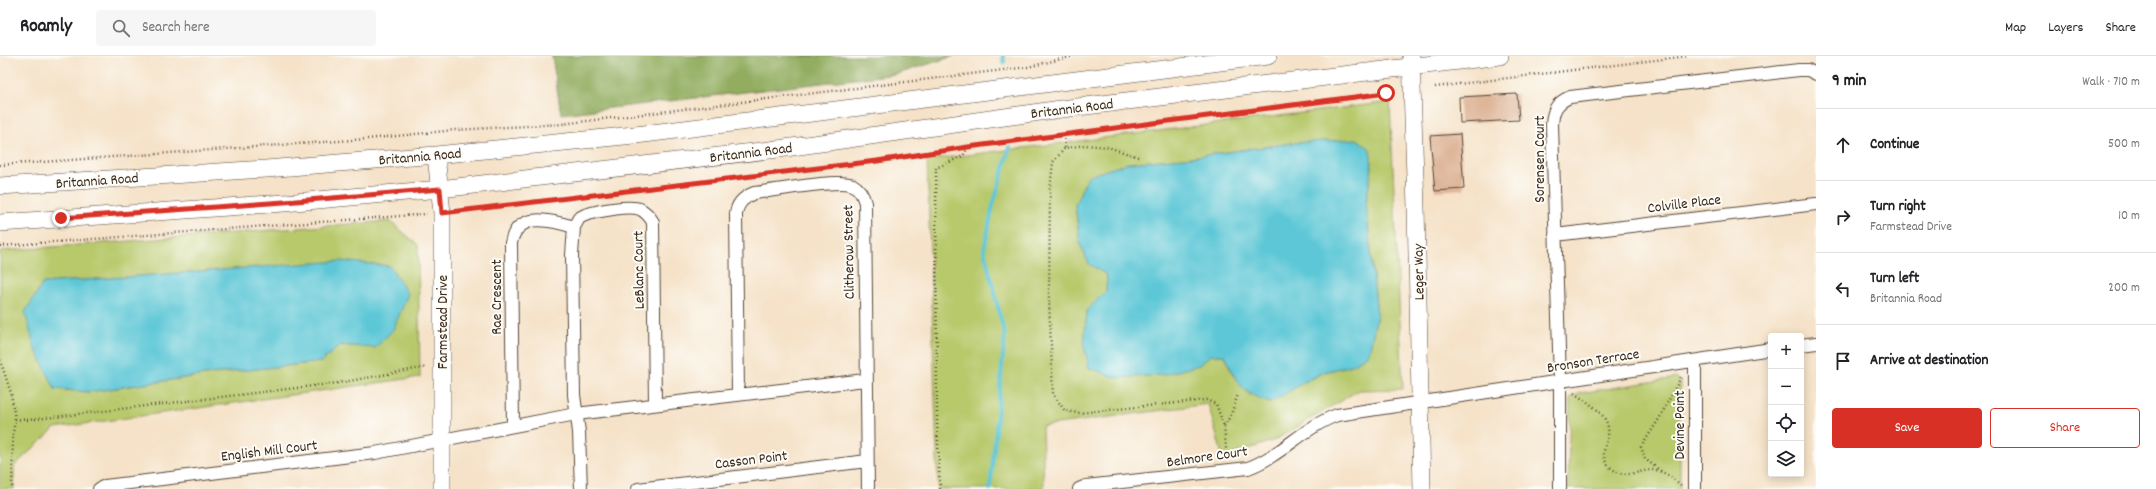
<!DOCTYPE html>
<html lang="en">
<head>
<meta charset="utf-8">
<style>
  body { margin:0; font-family:Dekko,sans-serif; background:#f6f6f6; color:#202124 }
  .controls { position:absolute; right:12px; bottom:12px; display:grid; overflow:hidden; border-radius:4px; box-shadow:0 2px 10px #0003 }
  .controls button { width:36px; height:36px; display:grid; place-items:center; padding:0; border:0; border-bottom:1px solid #e0e0e0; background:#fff; color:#202124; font:20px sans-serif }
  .stop { position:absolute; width:12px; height:12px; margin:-9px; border:3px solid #d93025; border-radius:50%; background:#fff }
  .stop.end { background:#d93025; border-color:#fff; box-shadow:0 1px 4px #0008 }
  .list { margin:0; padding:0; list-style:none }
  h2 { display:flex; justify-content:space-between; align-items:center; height:52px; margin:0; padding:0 16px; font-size:17px }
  h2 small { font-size:13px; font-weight:400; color:#757577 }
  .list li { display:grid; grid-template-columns:26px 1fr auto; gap:12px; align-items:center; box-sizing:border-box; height:72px; padding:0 16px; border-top:1px solid #e0e0e0 }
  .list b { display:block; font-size:15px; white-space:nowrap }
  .list p { margin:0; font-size:13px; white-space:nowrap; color:#757577 }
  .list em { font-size:13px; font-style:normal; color:#757577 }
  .actions { display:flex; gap:8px; padding:12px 16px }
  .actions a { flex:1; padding:9px 0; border:1px solid #d93025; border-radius:4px; text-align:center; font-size:14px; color:#d93025 }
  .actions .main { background:#d93025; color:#fff }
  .icon { flex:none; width:22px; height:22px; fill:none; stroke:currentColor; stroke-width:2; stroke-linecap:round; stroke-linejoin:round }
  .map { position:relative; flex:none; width:1816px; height:433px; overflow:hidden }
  header { display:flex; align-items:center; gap:24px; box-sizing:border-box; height:56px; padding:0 20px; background:#fff; border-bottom:1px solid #e0e0e0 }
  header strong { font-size:19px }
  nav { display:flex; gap:22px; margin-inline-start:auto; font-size:14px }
  .search { width:280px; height:36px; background:#f6f6f6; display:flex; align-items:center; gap:10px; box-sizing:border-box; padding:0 14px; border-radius:4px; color:#757577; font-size:15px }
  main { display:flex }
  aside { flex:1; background:#fff }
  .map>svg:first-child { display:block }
</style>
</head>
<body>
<header>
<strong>Roamly</strong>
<div class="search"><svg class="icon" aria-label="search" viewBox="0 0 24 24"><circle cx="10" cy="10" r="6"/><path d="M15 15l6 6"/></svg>Search here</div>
<nav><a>Map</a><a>Layers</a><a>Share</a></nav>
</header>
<main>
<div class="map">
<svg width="1816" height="433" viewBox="0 0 1816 433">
  <rect width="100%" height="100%" fill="#fdfcf7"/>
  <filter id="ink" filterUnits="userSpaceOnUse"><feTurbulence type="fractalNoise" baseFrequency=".025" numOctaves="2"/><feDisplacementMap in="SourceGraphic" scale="8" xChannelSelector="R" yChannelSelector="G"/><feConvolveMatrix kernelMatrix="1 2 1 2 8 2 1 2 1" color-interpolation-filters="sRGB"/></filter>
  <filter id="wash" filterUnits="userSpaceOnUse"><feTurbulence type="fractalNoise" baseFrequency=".012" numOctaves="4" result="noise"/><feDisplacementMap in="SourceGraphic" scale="16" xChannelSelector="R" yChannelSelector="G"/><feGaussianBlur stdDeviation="0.9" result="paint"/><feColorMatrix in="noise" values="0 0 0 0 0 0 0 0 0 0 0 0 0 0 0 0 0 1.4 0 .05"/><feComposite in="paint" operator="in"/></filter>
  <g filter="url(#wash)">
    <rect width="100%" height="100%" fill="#f5e2c8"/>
    <!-- green -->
    <path fill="#b8c96c" stroke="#7a7a45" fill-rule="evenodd" d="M1390 46 1403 333 1359 334 1275 384 1223 402 1208 348 1042 370 1044 433H938L927 104ZM1292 87 1372 111 1366 147 1377 259 1369 297 1352 309 1324 316 1306 325 1250 339 1232 318 1225 299H1210L1199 309 1087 254 1106 235 1107 218 1089 208 1080 188 1075 148 1128 107 1184 102Z
      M390 165 418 189 420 321 55 372 14 410V433H0V195ZM341 206 390 210 375 292 340 289 321 306 211 318 89 336 55 333 43 227Z
      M1676 322 1680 326V433H1568L1570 342 1580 337Z"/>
    <!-- forest -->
    <path fill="#92ad60" stroke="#666c3f" d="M552 0H954L897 18 561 58Z"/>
    <!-- water -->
    <path fill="#5dc7d7" stroke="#4c787a" d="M1357 83 1370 93 1372 111 1366 147 1377 259 1369 297 1352 309 1324 316 1306 325 1270 347C1239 335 1237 328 1225 299H1210L1199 309 1163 319 1117 322 1089 312 1084 290 1087 254 1106 235 1107 219 1089 208 1080 188 1075 148 1088 120 1128 107 1184 102 1292 87Z
      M341 205 390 210 408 238 393 274 375 292 340 289 321 306 211 318 89 336 55 333 34 290 25 256 43 227Z"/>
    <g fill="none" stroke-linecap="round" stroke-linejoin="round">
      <!-- stream -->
      <path stroke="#5dc7d7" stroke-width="4" d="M1003 0 1004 6
        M990 433 1005 280 984 194 993 149 1010 91"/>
    </g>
    <g id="blocks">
      <!-- building -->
      <path fill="#deb599" d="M1517 38 1519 64 1460 67 1459 41Z
        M1460 78 1464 133 1435 135 1430 80Z"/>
    </g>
  </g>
  <g filter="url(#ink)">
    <use href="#blocks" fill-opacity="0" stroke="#574638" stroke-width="1"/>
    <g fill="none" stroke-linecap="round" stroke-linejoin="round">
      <defs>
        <path id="street" d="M1555 179 1816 148
          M1801 289 1816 287
          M1695 305V433
          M738 338 736 158C737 147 744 141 754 137 774 135 838 122 853 129 860 133 863 139 865 147L868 433
          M513 370 511 187C517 155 551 164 574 171
          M99 433 105 430 375 397 576 358 865 324
          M581 433 579 376 574 339 572 199 574 171 579 162 585 159C597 155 629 149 640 153 646 156 650 161 653 166L655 348
          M638 433 867 405
          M1079 433 1086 430 1248 412C1281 400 1304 371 1337 359L1771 293
          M1560 433V325L1552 69C1553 54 1556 47 1570 41L1799 14H1808L1816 18"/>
        <path id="secondary" d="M1411 0 1416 151 1422 433
          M436 99 442 157V433
          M0 130 266 113 436 99 644 78 1268 0
          M0 167 284 147 440 133 778 93 1061 53 1500 0"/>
      </defs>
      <!-- street casing -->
      <use href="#street" stroke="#574638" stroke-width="14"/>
      <!-- secondary casing -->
      <use href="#secondary" stroke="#574638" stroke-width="18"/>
      <!-- path -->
      <path stroke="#574638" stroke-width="2.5" stroke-dasharray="1 3" stroke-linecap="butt" d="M1435 31 1688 0
        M1064 79 1065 92
        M1138 101 1108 91 1085 89 1065 92 1053 106 1050 133 1049 244 1053 338 1065 355 1078 357 1206 344 1216 348 1224 370 1227 403
        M0 109 367 83 455 74 562 68 1028 11 1074 0
        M456 155 877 105 968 91 1386 37
        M0 190 427 158
        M0 304 11 337 15 363 13 378 12 433
        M1574 337C1587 347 1604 354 1608 371 1611 385 1595 398 1611 412 1629 427 1645 408 1662 416 1669 419 1676 425 1682 430
        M15 363 28 364 338 327 427 311
        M1224 370 1231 359 1238 338
        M1661 415 1645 403 1641 391 1659 363 1681 321
        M940 433 937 364 936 112 963 100 968 91"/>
      <!-- street -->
      <use href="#street" stroke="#fff" stroke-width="12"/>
      <!-- secondary -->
      <use href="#secondary" stroke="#fff" stroke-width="17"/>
    </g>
  </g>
  <g fill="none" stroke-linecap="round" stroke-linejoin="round" filter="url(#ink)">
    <!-- route -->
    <path stroke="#d93025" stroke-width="5" d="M61 162 284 146 440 133 442 157 877 105 968 91 1386 37"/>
  </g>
  <g text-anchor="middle" stroke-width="4" stroke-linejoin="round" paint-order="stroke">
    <!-- street labels -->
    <g font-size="15" fill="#3b2a1e" stroke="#fdfcf7">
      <text transform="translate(1072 52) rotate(-7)" y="5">Britannia Road</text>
      <text transform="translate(751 96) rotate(-7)" y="5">Britannia Road</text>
      <text transform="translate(420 100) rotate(-5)" y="5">Britannia Road</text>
      <text transform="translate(1539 103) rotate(-90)" y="5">Sorensen Court</text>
      <text transform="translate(97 124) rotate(-4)" y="5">Britannia Road</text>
      <text transform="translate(1684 147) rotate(-7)" y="5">Colville Place</text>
      <text transform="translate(848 196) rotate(-91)" y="5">Clitherow Street</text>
      <text transform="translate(638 214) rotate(-91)" y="5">LeBlanc Court</text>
      <text transform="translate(1418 216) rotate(-91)" y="5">Leger Way</text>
      <text transform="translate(496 241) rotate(-90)" y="5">Rae Crescent</text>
      <text transform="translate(442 266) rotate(-90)" y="5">Farmstead Drive</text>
      <text transform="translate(1593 304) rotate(-9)" y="5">Bronson Terrace</text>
      <text transform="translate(1679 369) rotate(-90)" y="5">Devine Point</text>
      <text transform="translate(269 394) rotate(-7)" y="5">English Mill Court</text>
      <text transform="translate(1207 400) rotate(-8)" y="5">Belmore Court</text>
      <text transform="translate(751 403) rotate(-7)" y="5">Casson Point</text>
    </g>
  </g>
</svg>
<div class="controls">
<button>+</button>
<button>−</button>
<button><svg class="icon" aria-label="locate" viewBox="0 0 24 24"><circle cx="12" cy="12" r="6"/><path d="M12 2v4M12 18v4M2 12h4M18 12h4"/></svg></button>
<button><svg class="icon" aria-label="layers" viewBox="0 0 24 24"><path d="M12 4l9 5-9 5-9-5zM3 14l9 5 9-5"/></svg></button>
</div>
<div class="stop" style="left:1386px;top:37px"></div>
<div class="stop end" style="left:61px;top:162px"></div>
</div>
<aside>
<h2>9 min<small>Walk · 710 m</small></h2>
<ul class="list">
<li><svg class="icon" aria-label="ahead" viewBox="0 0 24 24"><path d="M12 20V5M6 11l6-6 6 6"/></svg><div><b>Continue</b></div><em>500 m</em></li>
<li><svg class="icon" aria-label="right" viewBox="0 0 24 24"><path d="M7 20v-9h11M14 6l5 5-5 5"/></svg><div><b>Turn right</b><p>Farmstead Drive</p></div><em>10 m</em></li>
<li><svg class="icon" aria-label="left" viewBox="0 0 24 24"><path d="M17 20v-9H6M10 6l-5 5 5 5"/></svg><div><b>Turn left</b><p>Britannia Road</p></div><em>200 m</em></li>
<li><svg class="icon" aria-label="arrive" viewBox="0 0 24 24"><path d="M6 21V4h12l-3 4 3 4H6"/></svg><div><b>Arrive at destination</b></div></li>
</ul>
<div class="actions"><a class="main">Save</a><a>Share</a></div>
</aside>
</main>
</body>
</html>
